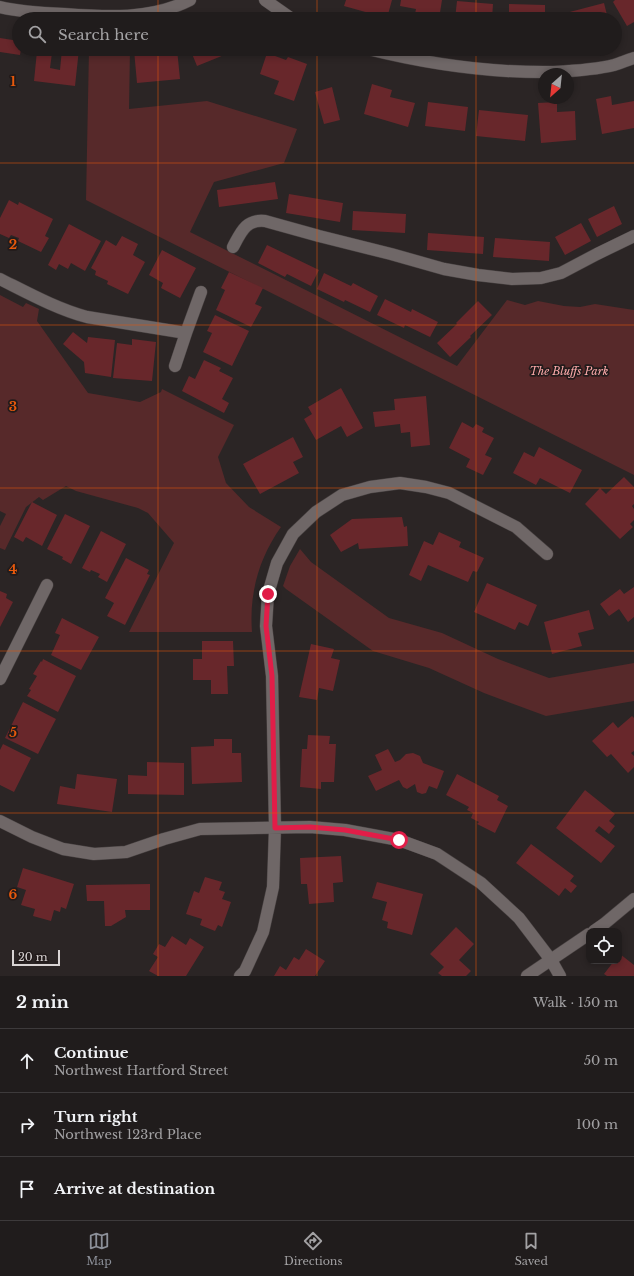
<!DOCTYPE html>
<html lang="en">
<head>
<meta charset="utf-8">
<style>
  body { margin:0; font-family:"Libre Baskerville",serif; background:#2d2929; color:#f1f3f6 }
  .controls { position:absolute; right:12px; bottom:12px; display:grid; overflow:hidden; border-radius:8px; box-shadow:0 2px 6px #0003 }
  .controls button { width:36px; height:36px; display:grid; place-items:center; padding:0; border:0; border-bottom:1px solid #3d3a3b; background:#201c1c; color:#f1f3f6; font:20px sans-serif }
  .compass { position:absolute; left:538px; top:68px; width:36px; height:36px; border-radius:50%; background:#201c1c; box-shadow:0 2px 6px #0003; rotate:207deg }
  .scale { position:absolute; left:12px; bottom:10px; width:48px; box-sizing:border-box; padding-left:4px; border:2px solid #d9d4d4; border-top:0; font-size:11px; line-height:14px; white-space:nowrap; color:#d9d4d4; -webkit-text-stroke:3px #221b1b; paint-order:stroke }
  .stop { position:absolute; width:12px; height:12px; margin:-9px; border:3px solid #e11d48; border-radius:50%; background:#fff }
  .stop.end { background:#e11d48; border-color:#fff; box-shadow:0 1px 4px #0008 }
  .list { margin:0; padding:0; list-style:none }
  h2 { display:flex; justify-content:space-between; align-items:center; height:52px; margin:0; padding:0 16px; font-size:17px }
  h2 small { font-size:13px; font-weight:400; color:#a2a1a3 }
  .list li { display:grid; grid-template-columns:26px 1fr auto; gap:12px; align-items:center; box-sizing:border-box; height:64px; padding:0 16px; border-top:1px solid #3d3a3b }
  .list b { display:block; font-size:15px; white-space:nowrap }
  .list p { margin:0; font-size:13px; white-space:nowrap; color:#a2a1a3 }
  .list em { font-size:13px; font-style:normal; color:#a2a1a3 }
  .icon { flex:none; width:22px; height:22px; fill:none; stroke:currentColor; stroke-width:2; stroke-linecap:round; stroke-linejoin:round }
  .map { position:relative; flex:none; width:634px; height:976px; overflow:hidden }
  .search { position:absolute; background:#201c1c; box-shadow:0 2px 6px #0003; left:12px; right:12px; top:12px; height:44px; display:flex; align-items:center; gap:10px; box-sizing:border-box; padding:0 14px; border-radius:22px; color:#a2a1a3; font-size:15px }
  .sheet { height:244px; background:#201c1c }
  nav { display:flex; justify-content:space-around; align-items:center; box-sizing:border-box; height:56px; border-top:1px solid #3d3a3b; background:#201c1c; font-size:11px; color:#a2a1a3 }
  nav a { display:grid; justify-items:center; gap:2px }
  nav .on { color:#8c9099 }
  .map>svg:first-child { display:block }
</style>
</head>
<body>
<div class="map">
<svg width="634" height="976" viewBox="0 0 634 976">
  <rect width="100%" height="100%" fill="#2b2525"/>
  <!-- green -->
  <path fill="#57292a" d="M89 49H130L129 109 207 101 297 129 284 163 214 182 190 232 457 366 507 300 525 305 538 301 564 306 580 307 595 304 634 310V475L86 200Z
    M0 295 23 307 26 303 39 309 37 321 88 393 140 402 161 392 162 389 234 425 218 457 226 483 249 507 281 527C259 558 249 593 252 632H129L174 543 148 513 138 508 76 491 66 486 43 500 39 497 26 507 5 550 0 548V526L6 514 0 511Z
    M300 549 311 562 389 618 442 633 498 659 549 678 634 663V701L546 716 484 693 429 668 373 651 286 589 283 586 290 566Z"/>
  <!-- building -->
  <path fill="#68272b" d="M346 0H392L387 18 344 6Z
    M401 0H442L439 19H414L416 9 400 6Z
    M615 0H634V22L627 26 613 2Z
    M457 1 493 4 492 19H455Z
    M604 3 608 19H563L562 14Z
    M509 4 545 5V19H509Z
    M0 38 19 41V49H21L20 55 0 52Z
    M62 49H79L75 86 34 81 37 51 52 53 50 68 60 70Z
    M143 49H177L180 79 137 83 134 50Z
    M190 49H239L197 66Z
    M267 53 286 60 288 57 307 64 294 101 274 94 279 81 260 74Z
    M372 84 392 90 390 97 415 103 408 127 364 114Z
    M332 87 340 120 324 124 315 92Z
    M611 96 612 105 634 101V128L602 134 596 99Z
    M428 102 468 107 465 131 425 126Z
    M557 102V112L575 111 576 140 541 143 538 103Z
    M479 110 528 115 525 141 476 136Z
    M275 182 278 199 219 207 217 190Z
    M289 194 343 203 340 222 286 213Z
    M9 200 18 205 19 202 53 219 45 236 49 238 41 252 18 241 19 238 11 235 9 238 0 234V218Z
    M614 206 622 224 597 237 588 219Z
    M353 211 406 214 405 233 352 230Z
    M581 223 591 241 565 255 555 237Z
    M69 224 101 241 85 271 71 263 68 269 59 264 56 270 48 265Z
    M428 233 484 237 483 254 427 250Z
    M122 236 138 244 133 255 145 262 128 294 107 284 108 281 95 275 96 271 91 268 106 240 116 246Z
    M495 238 550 242 549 261 493 257Z
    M267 245 319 270 311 286 287 274 285 277 258 263Z
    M162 250 196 268 180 298 161 288 163 283 149 275Z
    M229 272 263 288 255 304 262 307 251 327 216 310 225 290 221 288Z
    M324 273 351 286 353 283 378 296 370 312 345 300 344 302 317 289Z
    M385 299 411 312 412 309 438 322 430 337 405 325 404 328 377 315Z
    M478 301 492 315 470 336 471 337 450 357 437 343 457 324 456 323Z
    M215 315 249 331 232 366 203 352 212 333 207 331Z
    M73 332 87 343 88 337 115 340 111 377 85 373 84 362 63 344Z
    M132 339 156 342 152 381 113 378 117 343 132 345Z
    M204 360 221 368 219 371 233 378 222 399 229 403 224 413 182 391 189 376 195 379Z
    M341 388 363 428 347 437 341 426 316 440 304 419 312 414 308 407Z
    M426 396 430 445 411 447 410 432 401 433 400 424 375 427 373 412 395 410 394 399Z
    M462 422 473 428 476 424 484 428 482 432 494 438 485 455 492 458 483 475 466 467 470 459 449 448Z
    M293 437 303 457 293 462 299 473 260 494 243 464Z
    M539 447 582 470 570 493 540 478 536 485 513 473 524 452 534 457Z
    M624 477 634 487V504L632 506 634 509V520L630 524 633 527 620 539 585 504 600 488 606 494Z
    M32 502 57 515 42 546 26 537 23 542 14 537Z
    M65 514 90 526 71 564 62 559 63 557 47 549Z
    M402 517 404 527 407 526 408 546 359 549 358 543 341 552 330 535 352 519Z
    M101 531 126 544 107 582 98 577 100 574 91 570 90 572 82 568Z
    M439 532 461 542 459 547 484 558 477 572 473 571 468 582 428 565 421 581 409 575 424 541 433 545Z
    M126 558 149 570 147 574 150 575 125 625 107 616 114 603 105 598Z
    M487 583 537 605 528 626 519 622 515 630 474 612Z
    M634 587V617L628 622 619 609 609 616 600 604 620 589 624 594Z
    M0 591 7 594 6 598 13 602 0 627Z
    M589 610 594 629 578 633 582 646 552 654 544 622Z
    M62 618 99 637 81 670 51 655 60 635 55 633Z
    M202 641H233L234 666H227L228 694H211V680H193V659H202Z
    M311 644 334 649 331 658 340 660 333 691 319 688 317 700 299 697Z
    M43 659 76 676 58 712 27 696 31 690 29 689 37 676 33 674 41 661 42 662Z
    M23 702 56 719 38 754 5 738Z
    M632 716 634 718V751L631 753 634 756V767L628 773 611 754 607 757 592 741 613 722 618 728Z
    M308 735 330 736 329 744H336L334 782H321V789L300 787 302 749H307Z
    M214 739H232V753H241L242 782 192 784 191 747 214 746Z
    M3 744 31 758 14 792 0 785V750Z
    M388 749 395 762 400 760 406 754 413 753 420 756 423 763 444 771 437 789 429 786 426 793 422 794 417 792 415 784 407 789 403 787 399 780 376 791 368 776 382 770 375 755Z
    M147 762 184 763V795L128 794V775L147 776Z
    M77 774 117 779 112 812 57 804 60 786 75 789Z
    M457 774 499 796 497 800 508 806 495 833 477 824 479 822 471 818 473 813 467 810 469 807 446 795Z
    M585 790 615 814 609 821 615 826 609 834 599 826 595 831 615 846 601 863 556 828Z
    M531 844 574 876 570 881 577 886 571 893 565 888 559 896 516 863Z
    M341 856 343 882 333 883 334 902 309 904 307 884H301L300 858Z
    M23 868 74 884 66 909 61 907 60 912 54 910 51 921 33 916 35 909 21 905 26 890 17 887Z
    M205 877 222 882 219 890 225 892 222 899 231 902 222 927 218 925 215 931 200 925 202 919 186 914 194 891 199 893Z
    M377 882 423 894 412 935 387 928 388 922 382 920 387 902 372 898Z
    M150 884V910H125L126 917 111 926H105L104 901H87L86 885Z
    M456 927 474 944 459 960 471 971 466 976H442L438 973 444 967 430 954Z
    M172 936 186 945 190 938 204 947 186 976H158L149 971 158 957 153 954 159 944 165 947Z
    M306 949 325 961 315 976H274L280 966 286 970 294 957 299 960Z
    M620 954 634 965V976H607L604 974 614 961H619Z"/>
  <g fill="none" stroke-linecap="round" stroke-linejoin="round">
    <defs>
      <path id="minor" d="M265 0 292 19
        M0 7C21 12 42 13 64 14 106 17 151 20 190 0
        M368 49C428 64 491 73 553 72 573 71 594 70 614 65 621 63 627 60 634 58
        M233 247C241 232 246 219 265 221L319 236 391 254 444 269 478 275 512 279 541 278 561 273 597 254 634 236
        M0 279C28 293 57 309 87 317L186 333
        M175 366 186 333 201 292
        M0 679 47 585
        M0 821 32 837 63 849 94 854 126 852 164 839 200 829 310 827 345 830 399 840 437 854 481 883 519 918 551 960 560 976
        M594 931 604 924 634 899
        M240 976 245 971 263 932 273 887 275 828 272 676 266 626 268 594 277 563 293 534 316 512 342 495 370 487 400 483 426 487 449 493 516 527 547 554
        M527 976 589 934"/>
    </defs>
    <!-- minor casing -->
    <use href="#minor" stroke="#474141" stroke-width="13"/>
    <!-- minor -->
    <use href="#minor" stroke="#6f6767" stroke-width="12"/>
  </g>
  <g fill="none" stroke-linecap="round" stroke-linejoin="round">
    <!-- route -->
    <path stroke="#e11d48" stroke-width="5" d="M268 594 266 626 272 676 275 828 310 827 345 830 399 840"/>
  </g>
  <!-- grid -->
  <path fill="none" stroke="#e8590c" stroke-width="1" stroke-opacity="0.55" d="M158 0V19M317 0V19M476 0V19M158 49V976M317 49V976M476 49V976M0 163H634M0 325H634M0 488H634M0 651H634M0 813H634"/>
  <g text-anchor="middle" stroke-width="3.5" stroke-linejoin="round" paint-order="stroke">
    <!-- park labels -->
    <g font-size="11" font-style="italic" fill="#feabab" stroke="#221b1b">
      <text x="569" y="375">The Bluffs Park</text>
    </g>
  </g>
  <g font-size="13" text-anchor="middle" font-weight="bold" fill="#e8590c" stroke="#221b1b" stroke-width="3.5" stroke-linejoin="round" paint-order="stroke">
    <text x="13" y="86">1</text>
    <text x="13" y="249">2</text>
    <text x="13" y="411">3</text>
    <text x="13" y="574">4</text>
    <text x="13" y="737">5</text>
    <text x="13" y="899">6</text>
  </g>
</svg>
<div class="controls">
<button><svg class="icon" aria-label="locate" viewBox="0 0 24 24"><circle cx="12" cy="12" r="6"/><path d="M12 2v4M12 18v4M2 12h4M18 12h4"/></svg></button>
</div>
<svg class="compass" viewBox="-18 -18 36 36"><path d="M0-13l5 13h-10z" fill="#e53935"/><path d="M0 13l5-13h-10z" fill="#a2a1a3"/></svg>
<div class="scale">20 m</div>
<div class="stop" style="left:399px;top:840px"></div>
<div class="stop end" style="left:268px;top:594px"></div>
<div class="search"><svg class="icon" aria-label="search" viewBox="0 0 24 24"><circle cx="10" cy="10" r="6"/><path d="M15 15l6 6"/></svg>Search here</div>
</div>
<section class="sheet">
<h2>2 min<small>Walk · 150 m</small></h2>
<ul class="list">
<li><svg class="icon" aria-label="ahead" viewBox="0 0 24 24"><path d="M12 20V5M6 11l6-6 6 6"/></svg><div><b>Continue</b><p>Northwest Hartford Street</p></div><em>50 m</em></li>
<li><svg class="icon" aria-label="right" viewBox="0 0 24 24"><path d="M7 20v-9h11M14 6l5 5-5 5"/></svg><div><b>Turn right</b><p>Northwest 123rd Place</p></div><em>100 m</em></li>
<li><svg class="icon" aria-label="arrive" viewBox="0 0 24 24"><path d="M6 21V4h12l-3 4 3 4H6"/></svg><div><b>Arrive at destination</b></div></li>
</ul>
</section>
<nav>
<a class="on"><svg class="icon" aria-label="map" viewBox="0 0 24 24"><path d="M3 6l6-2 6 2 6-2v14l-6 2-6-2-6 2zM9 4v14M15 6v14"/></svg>Map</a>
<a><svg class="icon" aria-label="directions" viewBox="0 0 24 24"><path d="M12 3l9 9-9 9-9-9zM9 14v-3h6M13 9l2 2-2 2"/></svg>Directions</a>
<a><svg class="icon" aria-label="saved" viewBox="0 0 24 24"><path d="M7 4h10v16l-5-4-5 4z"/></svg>Saved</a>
</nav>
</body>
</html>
